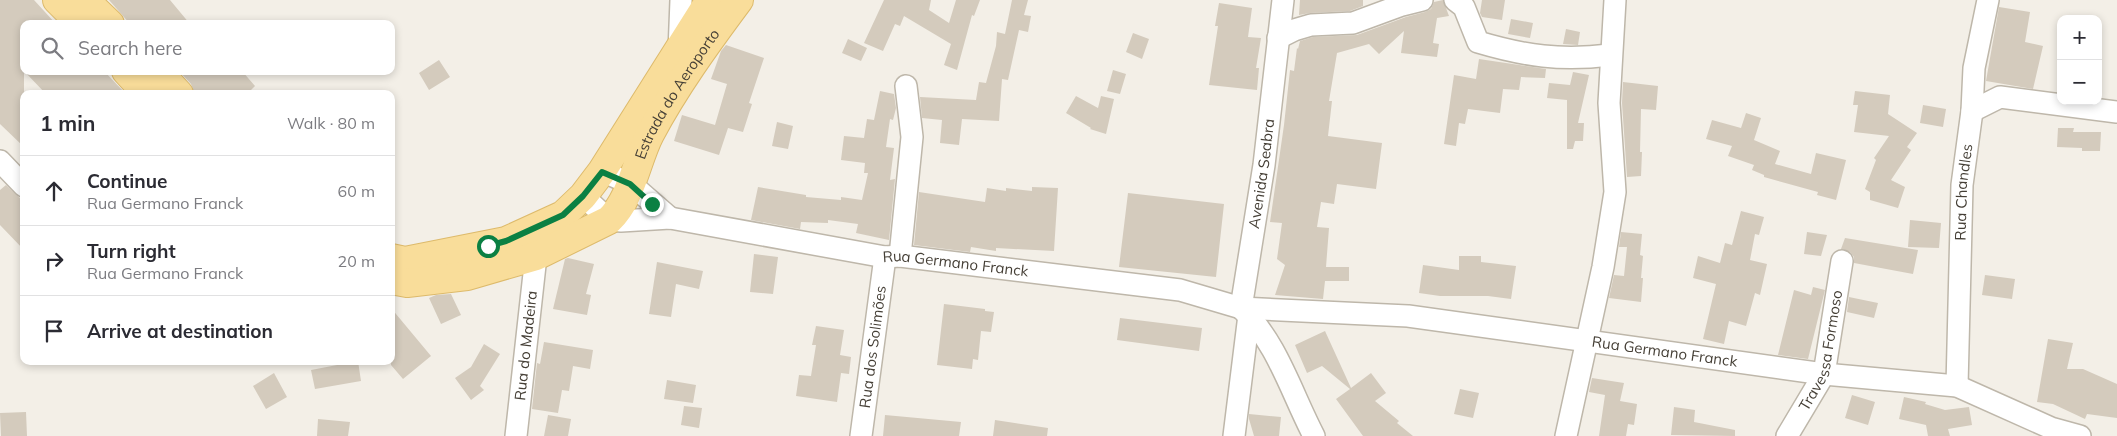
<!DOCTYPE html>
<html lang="en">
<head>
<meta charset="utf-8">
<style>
  body { margin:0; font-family:Mulish,sans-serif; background:#f7f7f7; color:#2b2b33 }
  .controls { position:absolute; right:15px; top:15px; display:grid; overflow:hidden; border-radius:10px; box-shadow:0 2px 8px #0003 }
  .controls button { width:45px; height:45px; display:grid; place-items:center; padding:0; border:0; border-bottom:1px solid #e1e1e2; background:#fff; color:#2b2b33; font:25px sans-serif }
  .stop { position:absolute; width:15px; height:15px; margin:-11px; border:4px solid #0b8043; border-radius:50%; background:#fff }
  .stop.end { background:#0b8043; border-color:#fff; box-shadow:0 1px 5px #0008 }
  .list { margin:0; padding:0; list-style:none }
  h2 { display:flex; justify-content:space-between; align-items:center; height:65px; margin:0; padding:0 20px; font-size:21px }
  h2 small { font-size:16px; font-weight:400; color:#7c7c81 }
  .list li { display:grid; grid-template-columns:32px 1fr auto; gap:15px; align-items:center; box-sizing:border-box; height:70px; padding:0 20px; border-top:1px solid #e1e1e2 }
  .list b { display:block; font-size:19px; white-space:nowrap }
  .list p { margin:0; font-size:16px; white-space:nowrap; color:#7c7c81 }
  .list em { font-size:16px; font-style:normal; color:#7c7c81 }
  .icon { flex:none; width:28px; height:28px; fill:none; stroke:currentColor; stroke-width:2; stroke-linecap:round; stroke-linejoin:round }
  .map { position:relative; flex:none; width:2117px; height:436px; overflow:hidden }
  .search { position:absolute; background:#fff; box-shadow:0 2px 8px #0003; left:20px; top:20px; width:375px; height:55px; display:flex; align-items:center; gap:12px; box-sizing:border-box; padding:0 18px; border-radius:10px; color:#7c7c81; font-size:19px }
  .panel { position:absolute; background:#fff; box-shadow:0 2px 8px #0003; left:20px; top:90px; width:375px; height:275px; border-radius:10px }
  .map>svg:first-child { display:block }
</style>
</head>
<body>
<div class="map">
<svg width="2117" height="436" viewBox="0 0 2117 436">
  <rect width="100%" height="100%" fill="#f3efe7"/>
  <!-- building -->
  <path fill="#d4cbbd" d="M0 0H34L56 24H24V71H104L126 94H46L24 71V147L0 124Z
    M109 0H170L190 24H130Z
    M884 0H931L929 10 949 23 956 0H980L974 16 972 15 957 70 944 65 951 44 904 16 900 26 895 24 883 51 864 43Z
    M1012 0H1028L1024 15 1031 16 1028 32 1019 30 1008 80 1002 79 999 121 962 119 959 145 940 143 942 120 922 118 920 97 976 100 979 82 986 83 996 46 997 32 1005 34Z
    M1300 0H1363V6L1350 11 1310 13 1299 15Z
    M1443 0 1449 16 1437 18 1433 43 1439 44 1437 57 1401 53 1404 31 1379 54 1369 44 1337 53 1329 101H1332L1328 136 1382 143 1376 189 1337 184 1334 204 1321 202 1317 227 1329 228 1326 267H1349V281H1325L1323 299 1275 295 1285 265 1277 259 1282 223 1270 222 1284 125 1290 70 1294 71 1297 48 1298 49 1300 41 1313 37 1357 35 1406 17 1425 12 1431 9 1434 2Z
    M1482 0H1505L1502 20 1482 17 1480 13Z
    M1219 3 1252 8 1248 37 1261 38 1256 68H1259L1257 90 1209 85 1218 26H1215Z
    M1999 7 2030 12 2025 42 2043 46 2033 89 1986 81Z
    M1511 19 1533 23 1530 38 1508 34Z
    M1566 29 1580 32 1578 45 1563 44Z
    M1133 33 1149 39 1142 59 1126 52Z
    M848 39 867 48 861 61 842 53Z
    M726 45 764 58 749 103 752 104 743 132 728 128 719 155 674 141 682 115 715 125 727 84 711 79 721 51Z
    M1479 59 1546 69 1545 78 1521 77 1519 90 1503 89 1500 113 1468 109 1465 124 1459 123 1456 146 1444 144 1454 75 1476 79Z
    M439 60 450 77 429 90 419 73Z
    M1113 70 1126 74 1120 94 1107 91Z
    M179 71H242L255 86 247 94H194L191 84Z
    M1573 72 1589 75 1578 123H1584L1583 141H1575L1573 149H1567V100L1547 98 1549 83 1570 85Z
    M1623 82 1658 86 1656 110 1641 109 1640 152H1642L1641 176 1627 177 1622 103Z
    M880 91 894 94 896 108 893 120 890 119 886 147 894 148 890 180 895 179 889 240 856 233 858 224 828 220V223L801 222 800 229 751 220 758 187 806 195V197L841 200V197L862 200 868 173H864L865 163 841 160 844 136 864 138 867 119 874 120Z
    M1855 91 1890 95 1888 114 1917 133 1907 147 1911 150 1891 180 1905 187 1898 208 1870 200V192L1865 189 1876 160 1874 158 1889 136 1854 132 1858 105H1853Z
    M1076 96 1098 108 1101 96 1114 99 1106 134 1090 129 1091 128 1066 113Z
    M1923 105 1946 109 1943 127 1920 123Z
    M1746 113 1761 118 1754 140 1780 151 1775 164 1811 174 1816 153 1846 160 1836 200 1817 195 1818 192 1764 177V175L1752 170 1754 165 1728 156 1732 146 1706 139 1712 120 1741 128Z
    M777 122 793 126 788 149 772 146Z
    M2058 128H2074L2073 132H2101L2100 151H2082V148L2057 147Z
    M6 185 24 202V250L0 225V190Z
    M1032 187 1058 188 1054 251 996 248V251L971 247 970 252 914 245 919 192 985 202 987 188 1006 191V188L1032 191Z
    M1128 193 1224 204 1216 277 1119 267Z
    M1741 211 1764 217 1759 235 1755 234 1750 260 1767 264 1760 295 1755 293 1746 326 1729 321 1724 344 1703 339 1716 284 1693 278 1698 256 1720 263 1725 243 1732 245Z
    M1910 220 1941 223 1939 248 1908 247Z
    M1621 232 1642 234 1640 255 1643 256 1641 278H1643L1641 302 1609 298 1614 275 1624 276 1627 247H1619Z
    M1807 232 1827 235 1821 256 1804 254Z
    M1845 238 1918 250 1913 274 1854 263V257L1850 252 1841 249Z
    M754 254 778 257 773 294 750 292Z
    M1459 256H1481V262L1516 266 1511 299 1488 296H1440L1419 293 1423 265 1459 270Z
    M568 258 594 264 586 294 591 295 587 315 553 309 565 259Z
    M657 262 703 271 699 289 676 284 671 317 649 314Z
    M1985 275 2015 279 2012 299 1982 295Z
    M1813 287 1825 290 1808 359 1778 355 1794 290 1811 295Z
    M451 294 461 315 441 324 429 298 436 295Z
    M1849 297 1878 303 1874 318 1847 312Z
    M944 304 985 309V311L994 312 991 332 981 331 978 360 973 359 972 369 937 365Z
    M391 308 431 356 403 379 391 365Z
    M1120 318 1202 328 1199 351 1117 340Z
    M816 326 844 330 840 355 851 357 849 374 841 373 837 402 796 396 799 375 811 376 816 345H812Z
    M1325 331 1351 388 1371 373 1386 393 1375 401 1399 421 1397 423 1413 436H1363L1336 399 1350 389 1322 366 1307 373 1295 345Z
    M2048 339 2073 343 2067 369H2083L2117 384V418L2087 414 2085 419 2053 404 2037 402Z
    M544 342 593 350 590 369 573 366 569 391 562 390 558 413 532 409 537 363 540 364Z
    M484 344 500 354 480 386 484 390 471 400 455 378 471 367Z
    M358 361 361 381 315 389 311 370Z
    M274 373 287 397 266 409 253 386Z
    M1592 378 1624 383 1620 401 1637 404 1634 425 1628 424 1626 436H1599L1605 395 1589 392Z
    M667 380 696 385 693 403 664 399Z
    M1460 389 1479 393 1473 418 1454 414Z
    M1852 395 1875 402 1868 425 1845 418Z
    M1904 397 1926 402 1925 404 1945 410 1969 407 1972 425 1948 429 1950 436H1928L1926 425 1899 419Z
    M684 406 702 408 699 428 681 425Z
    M1674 407 1695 410 1694 422 1735 430V436L1671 435Z
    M26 412 27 436H1L0 413Z
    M1249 414 1281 417 1279 436H1254L1249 419Z
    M548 415 571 419 568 436H544Z
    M885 415 961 422 959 436H883Z
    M318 419 350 422 348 436H317Z
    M995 420 1048 428 1047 436H993Z"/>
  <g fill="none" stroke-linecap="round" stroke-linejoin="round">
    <defs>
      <g id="minor">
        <path d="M1455 0 1464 7 1478 42C1525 56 1561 61 1610 55"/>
        <path d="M1278 38 1294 30 1311 25 1353 23 1402 5 1422 0"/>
        <path d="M679 52 681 0"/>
        <path d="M1972 111 2000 97 2117 112"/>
        <path d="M0 161 24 186"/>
        <path d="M602 171 631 184 670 218"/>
        <path id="s1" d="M583 196 609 220 621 221 670 218 885 257 900 256 1180 290 1241 308 1408 316 1824 374 1957 386 2051 428 2080 436"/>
        <path d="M900 256 912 137 906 86"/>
        <path id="s2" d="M1241 308 1264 165 1283 0"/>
        <path d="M1241 308C1277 342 1291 392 1314 436"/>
        <path id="s3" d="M1957 386 1962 185 1972 111 1974 68 1988 0"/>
        <path id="s4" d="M516 436 536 256"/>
        <path id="s5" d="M861 436 885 257"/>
        <path d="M1234 436 1249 315"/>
        <path d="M1566 436 1603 267 1615 192 1609 103 1615 0"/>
        <path id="s6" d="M1787 436 1824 374 1842 261"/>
      </g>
      <g id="major">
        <path d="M57 0 81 24"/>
        <path d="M85 0 110 24"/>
        <path d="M126 71 147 94"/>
        <path d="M158 71 179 94"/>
        <path d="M391 258 405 261 506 241 563 215 583 196 602 171 710 0"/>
        <path id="s7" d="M391 280 407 283 467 276 536 256 609 220C632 198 636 161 650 134 675 87 707 43 739 0"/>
      </g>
    </defs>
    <!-- minor casing -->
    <use href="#minor" stroke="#beb7aa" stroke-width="24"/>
    <!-- major casing -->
    <use href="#major" stroke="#ddba6b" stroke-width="30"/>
    <!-- minor -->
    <use href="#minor" stroke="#fff" stroke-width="21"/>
    <!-- major -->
    <use href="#major" stroke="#f9dd9a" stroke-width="28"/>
  </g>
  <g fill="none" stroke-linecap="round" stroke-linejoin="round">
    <!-- route -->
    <path stroke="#0b8043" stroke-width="6" d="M488 246 506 241 563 215 583 196 602 172 630 184 652 204"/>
  </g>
  <g text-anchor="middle" stroke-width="4" stroke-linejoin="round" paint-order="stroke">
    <!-- street labels -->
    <g font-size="15" fill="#453f36" stroke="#fff">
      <text dy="5" stroke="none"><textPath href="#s7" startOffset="374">Estrada do Aeroporto</textPath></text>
      <text dy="5" stroke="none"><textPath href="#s2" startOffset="136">Avenida Seabra</textPath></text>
      <text dy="5" stroke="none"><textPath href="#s3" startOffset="194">Rua Chandles</textPath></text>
      <text dy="5" stroke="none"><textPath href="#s1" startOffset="386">Rua Germano Franck</textPath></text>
      <text dy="5" stroke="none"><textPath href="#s4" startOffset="91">Rua do Madeira</textPath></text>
      <text dy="5" stroke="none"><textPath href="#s5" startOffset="90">Rua dos Solimões</textPath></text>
      <text dy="5" stroke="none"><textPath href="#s6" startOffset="94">Travessa Formoso</textPath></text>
      <text dy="5" stroke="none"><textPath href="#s1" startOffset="1102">Rua Germano Franck</textPath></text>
    </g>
  </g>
</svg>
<div class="controls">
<button>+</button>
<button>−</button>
</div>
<div class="stop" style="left:488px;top:246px"></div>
<div class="stop end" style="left:652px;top:204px"></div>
<div class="search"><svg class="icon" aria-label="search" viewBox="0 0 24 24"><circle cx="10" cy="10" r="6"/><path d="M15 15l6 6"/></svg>Search here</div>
<section class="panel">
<h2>1 min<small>Walk · 80 m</small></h2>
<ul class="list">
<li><svg class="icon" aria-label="ahead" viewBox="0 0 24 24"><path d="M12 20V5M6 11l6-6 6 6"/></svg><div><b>Continue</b><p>Rua Germano Franck</p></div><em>60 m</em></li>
<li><svg class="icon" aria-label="right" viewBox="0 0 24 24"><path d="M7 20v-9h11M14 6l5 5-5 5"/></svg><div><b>Turn right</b><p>Rua Germano Franck</p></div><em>20 m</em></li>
<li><svg class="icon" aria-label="arrive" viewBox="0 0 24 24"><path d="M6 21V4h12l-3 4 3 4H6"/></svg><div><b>Arrive at destination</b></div></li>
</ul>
</section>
</div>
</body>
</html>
